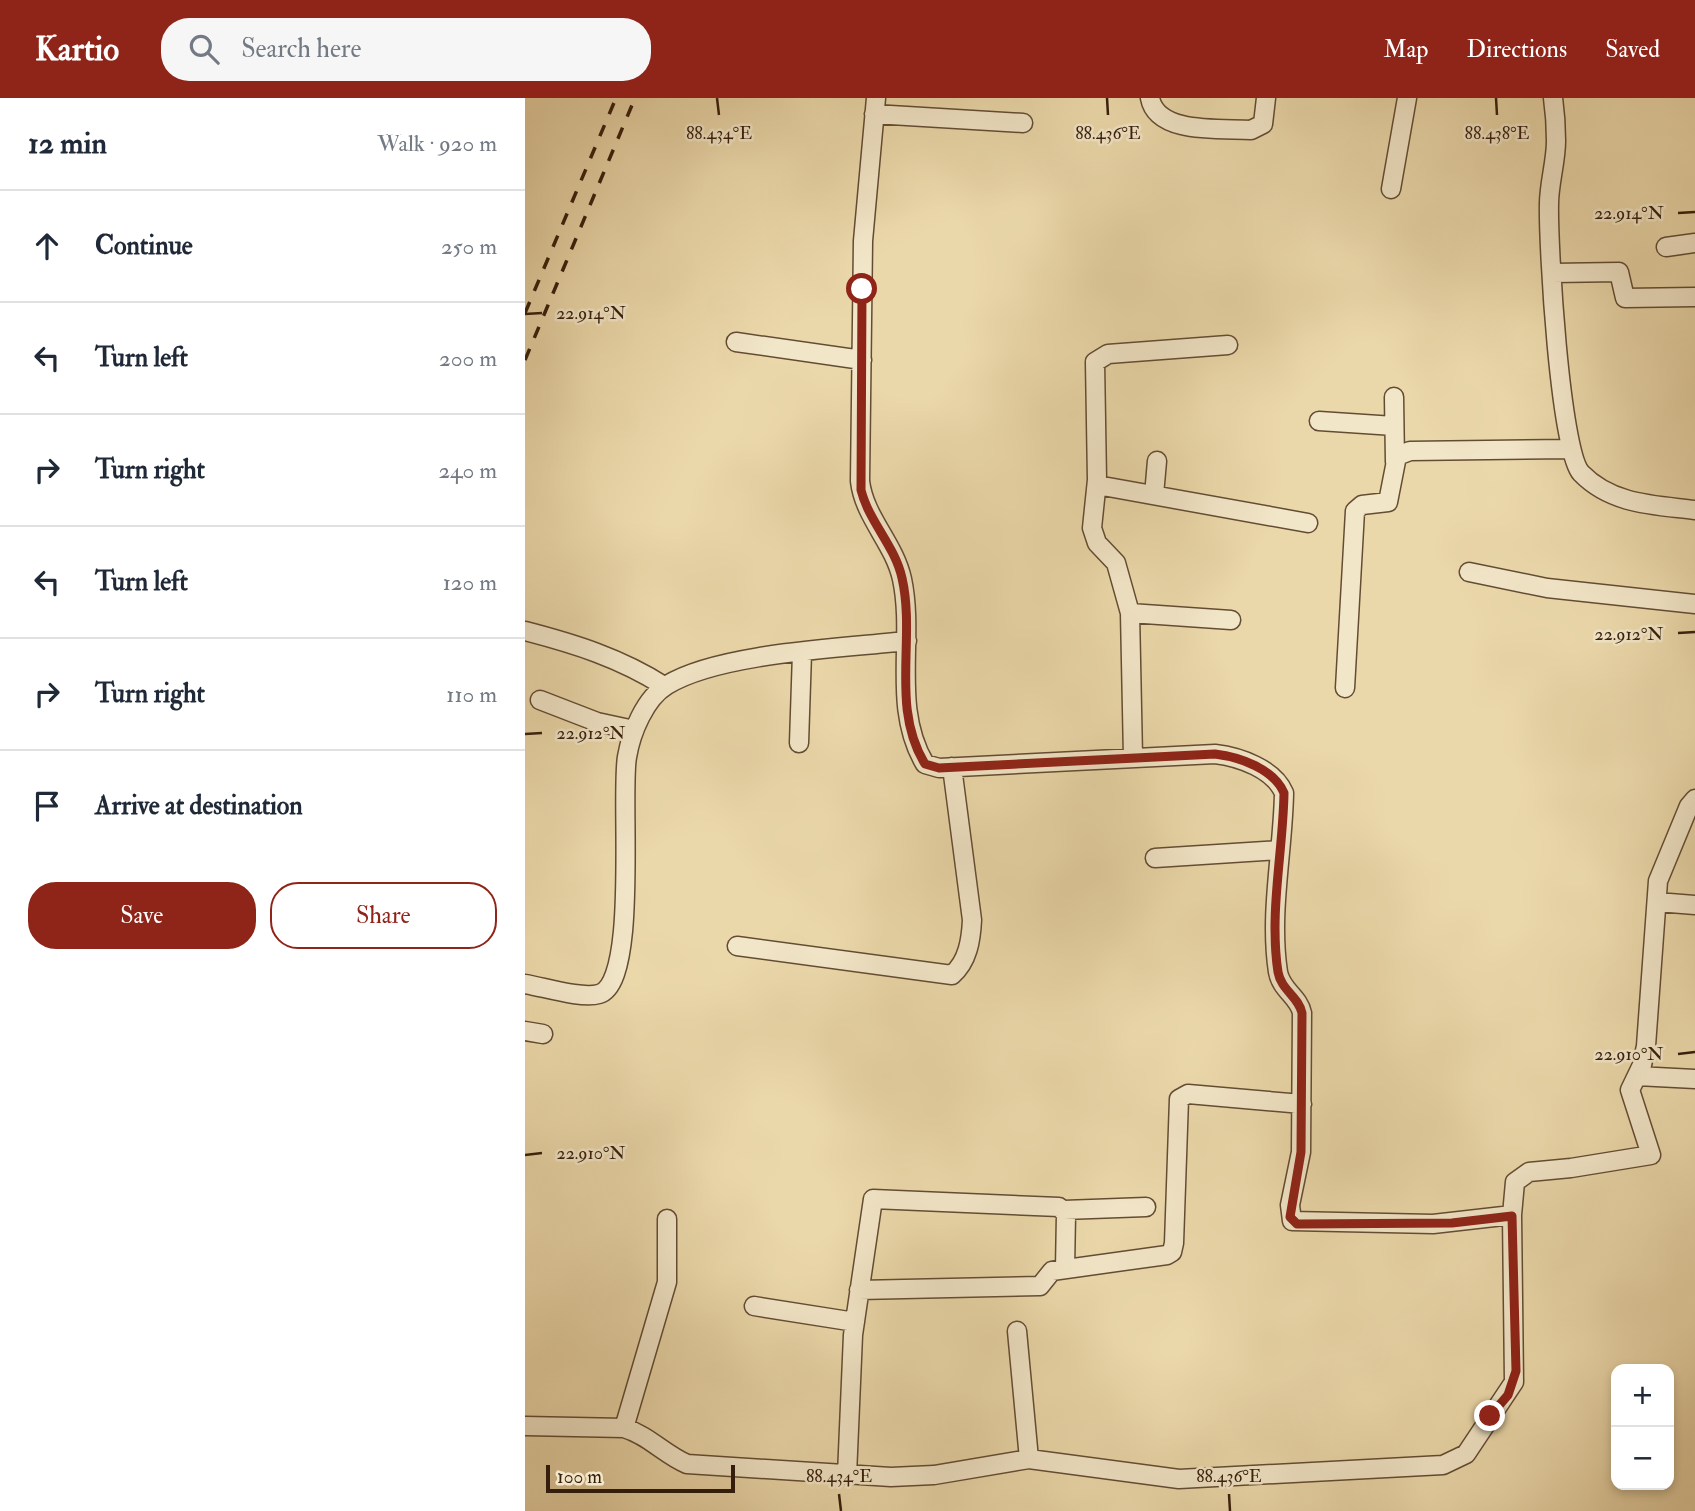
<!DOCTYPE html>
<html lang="en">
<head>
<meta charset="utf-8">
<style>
  body { margin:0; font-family:"IM FELL Double Pica",serif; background:#f6f6f7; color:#1f2937 }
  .controls { position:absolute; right:21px; bottom:21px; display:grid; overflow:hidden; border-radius:14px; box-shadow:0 4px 10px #0003 }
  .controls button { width:63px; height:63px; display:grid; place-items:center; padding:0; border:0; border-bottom:2px solid #e0e1e3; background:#fff; color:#1f2937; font:35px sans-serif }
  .scale { position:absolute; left:21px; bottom:18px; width:189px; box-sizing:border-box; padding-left:7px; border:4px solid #361e0c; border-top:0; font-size:19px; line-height:24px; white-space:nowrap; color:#361e0c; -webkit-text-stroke:5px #f2e6c8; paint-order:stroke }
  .stop { position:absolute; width:21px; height:21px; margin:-16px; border:5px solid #8f2418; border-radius:50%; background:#fff }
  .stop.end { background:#8f2418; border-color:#fff; box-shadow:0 2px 7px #0008 }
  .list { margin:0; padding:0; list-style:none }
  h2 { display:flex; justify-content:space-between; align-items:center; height:91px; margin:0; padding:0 28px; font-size:30px }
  h2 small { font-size:23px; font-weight:400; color:#747a83 }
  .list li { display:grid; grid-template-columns:46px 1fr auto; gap:21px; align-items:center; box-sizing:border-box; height:112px; padding:0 28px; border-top:2px solid #e0e1e3 }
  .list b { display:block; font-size:26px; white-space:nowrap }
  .list em { font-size:23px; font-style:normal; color:#747a83 }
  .actions { display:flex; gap:14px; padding:21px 28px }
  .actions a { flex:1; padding:16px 0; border:2px solid #8f2418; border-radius:28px; text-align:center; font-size:24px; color:#8f2418 }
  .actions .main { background:#8f2418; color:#fff }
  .icon { flex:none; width:38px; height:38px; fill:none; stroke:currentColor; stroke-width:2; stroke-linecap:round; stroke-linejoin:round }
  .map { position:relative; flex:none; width:1170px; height:1413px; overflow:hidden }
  header { display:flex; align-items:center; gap:42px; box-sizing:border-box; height:98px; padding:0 35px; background:#8f2418; color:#fff }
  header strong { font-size:33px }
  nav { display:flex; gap:38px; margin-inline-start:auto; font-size:24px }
  .search { width:490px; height:63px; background:#f6f6f7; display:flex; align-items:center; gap:18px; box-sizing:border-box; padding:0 24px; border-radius:28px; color:#747a83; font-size:26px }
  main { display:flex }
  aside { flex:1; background:#fff }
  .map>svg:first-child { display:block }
</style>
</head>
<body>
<header>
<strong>Kartio</strong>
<div class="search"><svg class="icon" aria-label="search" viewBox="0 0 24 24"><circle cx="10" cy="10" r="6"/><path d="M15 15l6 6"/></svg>Search here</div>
<nav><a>Map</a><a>Directions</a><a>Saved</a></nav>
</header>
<main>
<aside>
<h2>12 min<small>Walk · 920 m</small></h2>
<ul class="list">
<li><svg class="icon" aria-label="ahead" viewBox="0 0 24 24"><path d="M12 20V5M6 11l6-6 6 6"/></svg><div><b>Continue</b></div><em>250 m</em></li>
<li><svg class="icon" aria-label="left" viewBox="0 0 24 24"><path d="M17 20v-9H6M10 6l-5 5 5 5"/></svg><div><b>Turn left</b></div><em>200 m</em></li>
<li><svg class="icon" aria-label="right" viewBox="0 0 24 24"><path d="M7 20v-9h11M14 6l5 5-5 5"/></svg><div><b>Turn right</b></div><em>240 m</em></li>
<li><svg class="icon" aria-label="left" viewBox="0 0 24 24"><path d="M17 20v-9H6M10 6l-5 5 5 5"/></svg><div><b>Turn left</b></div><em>120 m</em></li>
<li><svg class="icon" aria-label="right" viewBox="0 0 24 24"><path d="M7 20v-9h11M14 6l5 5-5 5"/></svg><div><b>Turn right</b></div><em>110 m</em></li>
<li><svg class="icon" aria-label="arrive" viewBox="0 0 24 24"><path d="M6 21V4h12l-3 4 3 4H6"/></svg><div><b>Arrive at destination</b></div></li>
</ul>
<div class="actions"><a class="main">Save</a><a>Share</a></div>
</aside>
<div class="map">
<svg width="1170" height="1413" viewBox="0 0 1170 1413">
  <rect width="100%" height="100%" fill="#ebd8aa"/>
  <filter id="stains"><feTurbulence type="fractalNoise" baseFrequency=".00286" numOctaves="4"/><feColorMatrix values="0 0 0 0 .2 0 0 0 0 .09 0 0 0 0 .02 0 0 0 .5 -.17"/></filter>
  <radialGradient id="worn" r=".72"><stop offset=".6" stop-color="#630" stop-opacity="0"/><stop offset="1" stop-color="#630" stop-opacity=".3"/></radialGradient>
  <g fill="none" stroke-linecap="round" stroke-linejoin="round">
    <defs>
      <path id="minor" d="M351 0 338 143 335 383C339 419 369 445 377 481 390 542 366 609 400 666L414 670 690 656C715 659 749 671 759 695 758 754 744 815 753 874 756 892 774 899 777 915L776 1054 765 1107 767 1123 908 1126 987 1117
        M625 0C632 37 697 30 726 32L738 26 741 0
        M1028 0C1030 14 1031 29 1031 43 1031 64 1024 85 1024 106 1023 147 1035 352 1056 375 1087 407 1130 407 1170 412
        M349 16 498 25
        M866 91 882 0
        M1141 149 1170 145
        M1028 175 1094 174 1100 200 1170 199
        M211 244 337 262
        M869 299 870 364
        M794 323 869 328
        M572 387 783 425
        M629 397 632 363
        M944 474 1022 490 1170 506
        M605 515 706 522
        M0 533C50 546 95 560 139 588
        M820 590 830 413 837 407 863 404 872 358 885 353 1044 351
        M15 602 72 624 109 632
        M274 645 277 555
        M608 659 605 515 591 465 572 445 567 430 572 382 570 264 583 256 703 247
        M630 760 754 752
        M1132 804 1170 807
        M212 848 427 877C443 863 446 842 447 822L427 669
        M0 886C19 889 56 901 74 896 114 885 95 697 102 659 106 635 120 600 142 587 194 555 318 550 382 543
        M0 933 18 936
        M1112 978 1170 981
        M539 1112 621 1109
        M334 1192 515 1188 527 1173 642 1157 647 1154 649 1145 654 1001 663 996 777 1006
        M229 1208 330 1224
        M492 1233 504 1361
        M0 1328 99 1330C123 1337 139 1356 162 1366L366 1379 409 1377 504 1361 654 1381 918 1367 941 1356 989 1284 987 1117 990 1084 1004 1074 1046 1070 1126 1057 1105 992 1117 967 1121 948 1133 783 1164 708 1170 701
        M99 1330 142 1184V1121
        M322 1377 328 1237 348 1101 534 1109 541 1116 540 1171"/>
    </defs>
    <!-- minor casing -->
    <use href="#minor" stroke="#634c34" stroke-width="21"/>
    <!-- minor -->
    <use href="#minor" stroke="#f2e6c8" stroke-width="18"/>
    <!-- rail -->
    <path stroke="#361e0c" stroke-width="3.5" stroke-dasharray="12 12" stroke-linecap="butt" d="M0 215 91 0
      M0 262 110 0"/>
  </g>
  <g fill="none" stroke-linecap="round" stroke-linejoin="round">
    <!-- route -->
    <path stroke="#8f2418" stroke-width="9" d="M337 191 336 392C344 424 370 448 377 480 391 541 365 609 400 666L414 670 690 656C715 659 749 671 759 695 758 754 744 815 753 874 756 892 774 899 777 915L776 1054 765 1119 772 1126 927 1125 987 1118 991 1273 983 1297 965 1318"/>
  </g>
  <!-- ticks -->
  <path fill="none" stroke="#361e0c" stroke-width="2.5" d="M192 0 194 17M582 0 583 17M971 0 972 17M1153 115 1170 114M0 216 17 215M1153 535 1170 534M0 636 17 635M1153 956 1170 954M0 1057 17 1055M314 1396 316 1413M704 1396 705 1413"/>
  <g font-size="18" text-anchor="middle" fill="#361e0c" stroke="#f2e6c8" stroke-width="5" stroke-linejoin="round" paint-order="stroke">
    <text x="194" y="41">88.434°E</text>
    <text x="583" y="41">88.436°E</text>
    <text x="972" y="41">88.438°E</text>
    <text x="1104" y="121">22.914°N</text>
    <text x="66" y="221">22.914°N</text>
    <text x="1104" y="542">22.912°N</text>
    <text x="66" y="641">22.912°N</text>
    <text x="1104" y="962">22.910°N</text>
    <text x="66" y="1061">22.910°N</text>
    <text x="314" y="1384">88.434°E</text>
    <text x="704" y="1384">88.436°E</text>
  </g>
  <rect width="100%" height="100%" filter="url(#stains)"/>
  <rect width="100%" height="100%" fill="url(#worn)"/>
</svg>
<div class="controls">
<button>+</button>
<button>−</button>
</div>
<div class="scale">100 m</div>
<div class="stop" style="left:337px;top:191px"></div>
<div class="stop end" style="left:965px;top:1318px"></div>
</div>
</main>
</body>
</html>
